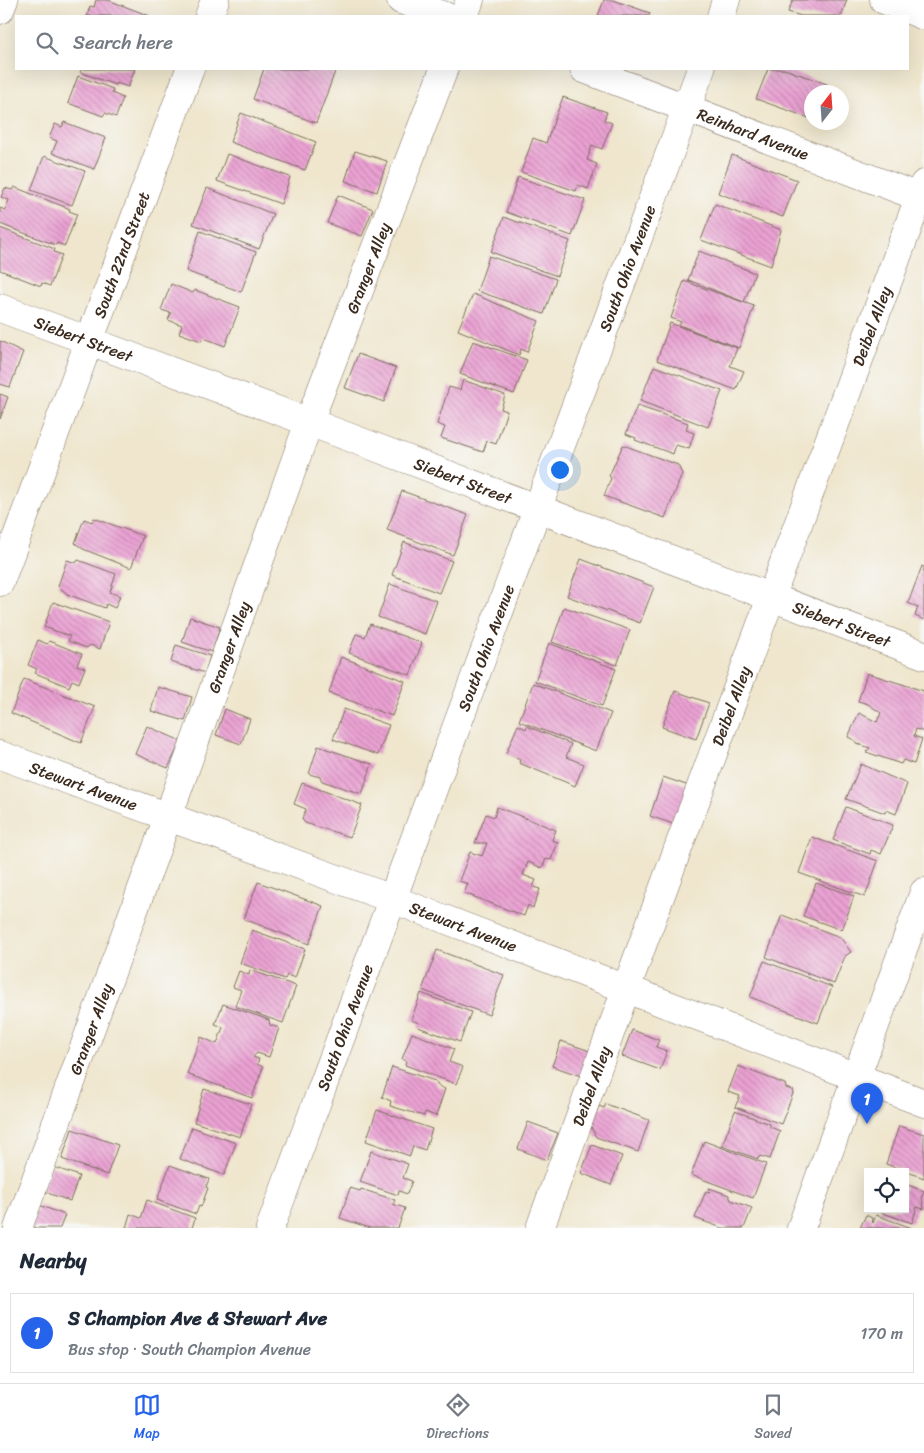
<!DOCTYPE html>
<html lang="en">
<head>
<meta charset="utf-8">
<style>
  body { margin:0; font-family:Sriracha,sans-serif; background:#f6f6f7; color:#1f2937 }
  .controls { position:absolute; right:15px; bottom:15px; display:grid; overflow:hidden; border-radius:0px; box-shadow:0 5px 20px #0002 }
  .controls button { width:45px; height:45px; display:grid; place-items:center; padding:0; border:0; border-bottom:1px solid #e0e1e3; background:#fff; color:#1f2937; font:25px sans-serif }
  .compass { position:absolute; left:804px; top:85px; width:45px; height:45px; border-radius:50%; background:#fff; box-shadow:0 5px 20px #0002; rotate:17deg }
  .you { position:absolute; left:559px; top:469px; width:18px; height:18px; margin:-12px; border:4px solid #fff; border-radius:50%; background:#1a73e8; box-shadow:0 0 0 8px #1a73e833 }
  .badge { display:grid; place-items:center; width:32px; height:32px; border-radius:50%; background:#2563eb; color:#fff; font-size:16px; font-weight:700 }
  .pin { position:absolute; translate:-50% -41px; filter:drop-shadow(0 1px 2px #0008) }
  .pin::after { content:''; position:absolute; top:26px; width:18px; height:15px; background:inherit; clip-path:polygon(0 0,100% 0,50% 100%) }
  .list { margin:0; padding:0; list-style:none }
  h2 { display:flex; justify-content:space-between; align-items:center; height:65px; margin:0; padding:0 20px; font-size:21px }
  h2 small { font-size:16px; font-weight:400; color:#747a83 }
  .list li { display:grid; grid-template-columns:32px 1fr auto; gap:15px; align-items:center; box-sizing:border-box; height:80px; margin:0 10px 10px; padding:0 10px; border:1px solid #e0e1e3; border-radius:0px }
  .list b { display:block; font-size:19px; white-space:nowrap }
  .list p { margin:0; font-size:16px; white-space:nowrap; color:#747a83 }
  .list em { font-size:16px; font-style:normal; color:#747a83 }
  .icon { flex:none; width:28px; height:28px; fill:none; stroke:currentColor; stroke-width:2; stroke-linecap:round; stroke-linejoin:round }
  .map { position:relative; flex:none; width:924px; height:1228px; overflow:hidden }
  .search { position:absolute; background:#fff; box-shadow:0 5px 20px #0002; left:15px; right:15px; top:15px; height:55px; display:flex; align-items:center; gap:12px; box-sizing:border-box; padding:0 18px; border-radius:0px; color:#747a83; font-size:19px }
  .sheet { height:155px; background:#fff }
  nav { display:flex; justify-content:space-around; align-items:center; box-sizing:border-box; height:70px; border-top:1px solid #e0e1e3; background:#fff; font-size:14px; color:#747a83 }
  nav a { display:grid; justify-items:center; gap:2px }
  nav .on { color:#2563eb }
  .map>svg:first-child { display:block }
</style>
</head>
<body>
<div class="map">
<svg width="924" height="1228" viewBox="0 0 924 1228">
  <defs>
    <pattern id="building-back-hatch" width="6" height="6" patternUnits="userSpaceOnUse" patternTransform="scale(1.25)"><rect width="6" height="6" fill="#eba2d4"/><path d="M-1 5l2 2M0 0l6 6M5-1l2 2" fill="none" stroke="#c084ab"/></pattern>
  </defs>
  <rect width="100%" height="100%" fill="#f6f6f2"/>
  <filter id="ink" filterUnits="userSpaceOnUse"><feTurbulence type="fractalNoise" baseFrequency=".02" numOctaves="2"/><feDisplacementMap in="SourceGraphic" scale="10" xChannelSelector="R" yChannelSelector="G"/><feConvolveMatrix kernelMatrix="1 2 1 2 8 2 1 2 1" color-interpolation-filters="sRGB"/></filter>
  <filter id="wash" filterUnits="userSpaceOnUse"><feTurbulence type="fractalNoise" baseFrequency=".0096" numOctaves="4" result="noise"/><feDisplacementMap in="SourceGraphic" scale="20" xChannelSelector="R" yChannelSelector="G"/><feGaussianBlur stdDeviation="1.12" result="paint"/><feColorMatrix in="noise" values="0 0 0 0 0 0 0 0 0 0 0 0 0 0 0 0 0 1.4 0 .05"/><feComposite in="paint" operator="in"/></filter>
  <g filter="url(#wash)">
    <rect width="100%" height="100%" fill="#efe6cd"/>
    <g id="blocks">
      <!-- building -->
      <path fill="url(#building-back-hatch)" d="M96 0H108L150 16H87L90 6 94 7Z
        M604 0H613L650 13 649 16H598Z
        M793 0H847L841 16H801L788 12Z
        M82 69H135L128 87 116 83 115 85 80 72Z
        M264 69H336L316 123 253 99Z
        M768 69H784L827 84 824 92H812V119L756 99Z
        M78 76 113 89 112 93 123 98 116 117 105 113 103 116 68 103Z
        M563 97 607 112 604 120 612 123 602 149 592 145 587 160 597 164 588 189 578 185 576 191 521 172 533 138 546 143Z
        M241 113 316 142 305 170 230 142Z
        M64 122 106 138 94 169 52 153 57 141 49 138 55 124 62 127Z
        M355 151 387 161 377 192 345 181Z
        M227 154 290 177 281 204 217 181Z
        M732 155 797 180 783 217 718 193Z
        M44 156 85 171 72 205 31 190Z
        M518 177 585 200 572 236 506 212Z
        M14 187 70 209 69 211 77 214 65 246 57 243 56 245 0 224V208L5 210 9 200 1 197 5 188 12 190Z
        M207 188 273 214 259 249 193 224Z
        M338 195 373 209 362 236 327 223Z
        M715 204 781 230 771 266 701 240Z
        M504 217 570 241 557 276 491 252Z
        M0 228 55 249 54 252 62 255 50 286 42 283 41 286 0 270Z
        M200 231 256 252 241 292 186 271Z
        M699 251 755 273 744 302 688 280Z
        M489 256 556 279 544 314 477 291Z
        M684 281 754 306 739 348 679 325 681 322 671 318Z
        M171 284 193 293 195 290 240 307 225 346 204 338 201 341 179 333 182 325 168 320 171 313 161 310Z
        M473 294 539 321 527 352 521 349 519 355 458 330Z
        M670 323 737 348 730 366 744 371 736 390 657 360Z
        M0 341 23 352 10 387 0 384Z
        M473 341 527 360 514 394 460 374Z
        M358 354 396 368 384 402 345 388Z
        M654 366 722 391 708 427 640 401Z
        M463 380 505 395 501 409 507 411 496 444 487 441 483 452 441 438 445 427 437 424 449 387 460 390Z
        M0 394 8 397 0 419Z
        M637 406 688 423 686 430 694 433 689 449 676 445 673 454 635 440 636 438 626 434Z
        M623 445 678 465 682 474 665 518 604 496 611 478 609 476Z
        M402 491 468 515 453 555 387 530Z
        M94 518 143 536 131 568 83 549 75 543 84 519 92 522Z
        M404 542 452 561 439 593 392 575Z
        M581 559 654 587 640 623 567 596Z
        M67 560 76 563 78 560 116 574 110 592 120 596 115 608 106 604 105 608 67 594 58 586Z
        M922 566 924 567V620L915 616 918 607 908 603Z
        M390 584 437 601 425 634 378 617Z
        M53 602 109 622 100 649 90 645 87 648 68 641 70 636 44 627Z
        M564 607 630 630 617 665 552 642Z
        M190 617 220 627 212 652 182 642Z
        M370 624 422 643 410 675 349 653 356 634 365 637Z
        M38 640 47 644 49 641 82 654 77 665 85 668 79 683 72 680 69 687 35 673 37 669 28 665Z
        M549 643 616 669 602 706 535 681Z
        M176 645 210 656 205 673 171 662Z
        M341 657 405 681 392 716 329 693Z
        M867 673 924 691V732L916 729 914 736 922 739 914 764 903 760 901 764 866 752 870 748 856 743V741L848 737 859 713 877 722 881 713 868 704 858 701Z
        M24 679 95 707 81 743 11 713Z
        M533 683 611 713 596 751 519 721Z
        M158 687 192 697 185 721 151 711Z
        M675 691 709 703 696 739 662 727Z
        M225 709 250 719 241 744 216 735Z
        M344 709 389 725 378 755 333 739Z
        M518 725 526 729 527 726 571 744 566 757 584 764 575 786 519 763 520 760 506 753Z
        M147 726 181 741 168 768 135 754Z
        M318 746 372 764 362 794 322 781 320 777 309 774Z
        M861 764 907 784 896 814 886 810 885 813 846 799Z
        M663 777 689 786 676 825 650 816Z
        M302 783 362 805 350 837 305 823 302 819 306 809 294 804Z
        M497 807 556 830 552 840 558 842 551 860 546 859 542 868 528 862 523 875 536 880 533 887 540 889 533 908 528 905 524 916 464 893 468 884 459 881 470 852 482 856 487 843H475L486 814 494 817Z
        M846 807 893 825 881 854 871 850 870 854 833 840Z
        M812 837 878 861 865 897 799 873Z
        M258 882 323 906 309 944 244 919Z
        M816 883 854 896 842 930 803 916Z
        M782 915 840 937 851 952 845 956 834 984 766 957Z
        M252 930 305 949 295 978 287 975 285 979 240 963Z
        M437 950 504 975 489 1015 422 990Z
        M764 961 832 987 818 1023 750 997Z
        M250 970 296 986 283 1023 235 1006 241 990 233 987 239 971 249 975Z
        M421 993 471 1012 460 1042 418 1027 419 1023 411 1020Z
        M223 1004 269 1020 270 1025 279 1028 269 1057 257 1053 253 1057 259 1059 257 1064 263 1067 252 1098 187 1074 201 1037 217 1044 223 1027 215 1024Z
        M632 1030 659 1040 656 1047 667 1051 660 1070 622 1056Z
        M412 1033 454 1049 449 1062 463 1067 456 1084 405 1065 406 1061 402 1059Z
        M561 1041 590 1051 581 1076 552 1066Z
        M738 1066 785 1084 786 1088 794 1091 781 1124 735 1107 740 1096 728 1092Z
        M392 1067 435 1081 438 1086 445 1089 436 1116 425 1112 424 1116 390 1106 391 1101 382 1097Z
        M204 1089 251 1104 240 1137 194 1122Z
        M606 1104 649 1120 638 1152 596 1137 591 1127 599 1106 604 1108Z
        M377 1110 432 1129 425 1150 413 1146 410 1156 366 1141Z
        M735 1111 770 1124V1127L780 1131 770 1159 760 1156 758 1159 722 1146Z
        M528 1122 558 1133 547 1160 518 1149Z
        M899 1126 924 1134V1178L886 1164Z
        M192 1127 236 1143 224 1175 180 1159Z
        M72 1129 118 1145 107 1175 62 1159Z
        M704 1141 766 1164 753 1198 691 1175Z
        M592 1145 622 1156 611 1185 581 1173Z
        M371 1151 408 1164 403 1178 412 1181 407 1194 399 1191 398 1195 360 1182Z
        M170 1165 209 1179 206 1187 208 1188 201 1207 199 1206 196 1214 157 1200Z
        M51 1166 79 1176 70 1201 42 1191Z
        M905 1184 924 1191 922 1197 924 1209 917 1207 912 1223 880 1212V1209H905Z
        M350 1188 360 1191 361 1189 395 1200 393 1204 405 1208 398 1228H370L340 1218Z
        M709 1188 729 1195 731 1200 752 1208 744 1228H722L695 1218 706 1191 710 1192Z
        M147 1200 195 1218 192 1228H126L130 1214 141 1218Z
        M39 1205 65 1215 60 1228H31Z
        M866 1215 872 1218 873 1223 876 1215 912 1228H860Z"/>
    </g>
  </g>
  <g filter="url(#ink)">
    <use href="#blocks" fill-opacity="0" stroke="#7a6c5b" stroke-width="1"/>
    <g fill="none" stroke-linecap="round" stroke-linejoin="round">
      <defs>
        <g id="minor">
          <path d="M401 0 445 16"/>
          <path d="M884 0 924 16"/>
          <path d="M0 10 4 0"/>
          <path d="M209 16 215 0"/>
          <path d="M464 16 470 0"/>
          <path d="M721 16 726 0"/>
          <path id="s1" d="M584 69 924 199"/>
          <path id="s2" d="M0 308 309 422 924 655"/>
          <path id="s3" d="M0 582 190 69"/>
          <path id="s4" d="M0 755 392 899 924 1103"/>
          <path id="s5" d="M18 1228 168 817 309 422 444 69"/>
          <path id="s6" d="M270 1228 701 69"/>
          <path id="s7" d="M540 1228 626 989 924 184"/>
          <path d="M801 1228 924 892"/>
        </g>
      </defs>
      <!-- minor casing -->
      <use href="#minor" stroke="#7a6c5b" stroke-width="29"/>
      <!-- minor -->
      <use href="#minor" stroke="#fff" stroke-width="28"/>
    </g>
  </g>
  <g text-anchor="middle" stroke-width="4.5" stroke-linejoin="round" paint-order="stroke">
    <!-- street labels -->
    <g font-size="16" fill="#3b2a1e" stroke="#f6f6f2">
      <text dy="6" stroke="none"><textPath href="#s1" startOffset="181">Reinhard Avenue</textPath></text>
      <text dy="6" stroke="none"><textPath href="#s3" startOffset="349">South 22nd Street</textPath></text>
      <text dy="6" stroke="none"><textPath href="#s5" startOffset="1022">Granger Alley</textPath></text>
      <text dy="6" stroke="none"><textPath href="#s6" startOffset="1024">South Ohio Avenue</textPath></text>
      <text dy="6" stroke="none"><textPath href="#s7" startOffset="961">Deibel Alley</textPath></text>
      <text dy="6" stroke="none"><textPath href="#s2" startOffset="89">Siebert Street</textPath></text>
      <text dy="6" stroke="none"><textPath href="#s2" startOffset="494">Siebert Street</textPath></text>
      <text dy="6" stroke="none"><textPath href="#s2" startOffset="899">Siebert Street</textPath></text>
      <text dy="6" stroke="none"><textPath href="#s5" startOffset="618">Granger Alley</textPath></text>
      <text dy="6" stroke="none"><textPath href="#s6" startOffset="619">South Ohio Avenue</textPath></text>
      <text dy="6" stroke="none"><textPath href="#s7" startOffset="556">Deibel Alley</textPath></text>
      <text dy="6" stroke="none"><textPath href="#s4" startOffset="89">Stewart Avenue</textPath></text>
      <text dy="6" stroke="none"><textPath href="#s4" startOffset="494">Stewart Avenue</textPath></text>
      <text dy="6" stroke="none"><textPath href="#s5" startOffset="212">Granger Alley</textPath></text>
      <text dy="6" stroke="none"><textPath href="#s6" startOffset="214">South Ohio Avenue</textPath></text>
      <text dy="6" stroke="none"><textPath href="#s7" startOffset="151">Deibel Alley</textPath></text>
    </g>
  </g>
</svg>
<div class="controls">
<button><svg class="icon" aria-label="locate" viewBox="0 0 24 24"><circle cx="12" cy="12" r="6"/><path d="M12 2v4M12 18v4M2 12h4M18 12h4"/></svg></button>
</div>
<svg class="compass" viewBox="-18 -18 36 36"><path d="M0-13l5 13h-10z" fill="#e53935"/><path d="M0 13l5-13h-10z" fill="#747a83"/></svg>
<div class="you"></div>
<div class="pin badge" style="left:867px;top:1124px">1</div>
<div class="search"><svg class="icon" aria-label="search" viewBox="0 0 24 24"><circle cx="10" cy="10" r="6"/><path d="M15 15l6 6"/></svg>Search here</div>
</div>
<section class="sheet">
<h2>Nearby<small></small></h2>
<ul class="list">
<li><span class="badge">1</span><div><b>S Champion Ave &amp; Stewart Ave</b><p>Bus stop · South Champion Avenue</p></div><em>170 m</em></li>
</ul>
</section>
<nav>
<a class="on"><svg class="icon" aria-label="map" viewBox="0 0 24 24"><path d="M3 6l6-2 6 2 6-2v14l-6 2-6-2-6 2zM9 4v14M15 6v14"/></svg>Map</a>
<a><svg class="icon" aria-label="directions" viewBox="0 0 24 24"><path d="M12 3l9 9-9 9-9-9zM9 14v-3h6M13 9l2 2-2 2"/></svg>Directions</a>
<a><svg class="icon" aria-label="saved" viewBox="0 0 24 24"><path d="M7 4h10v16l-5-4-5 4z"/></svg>Saved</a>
</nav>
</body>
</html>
